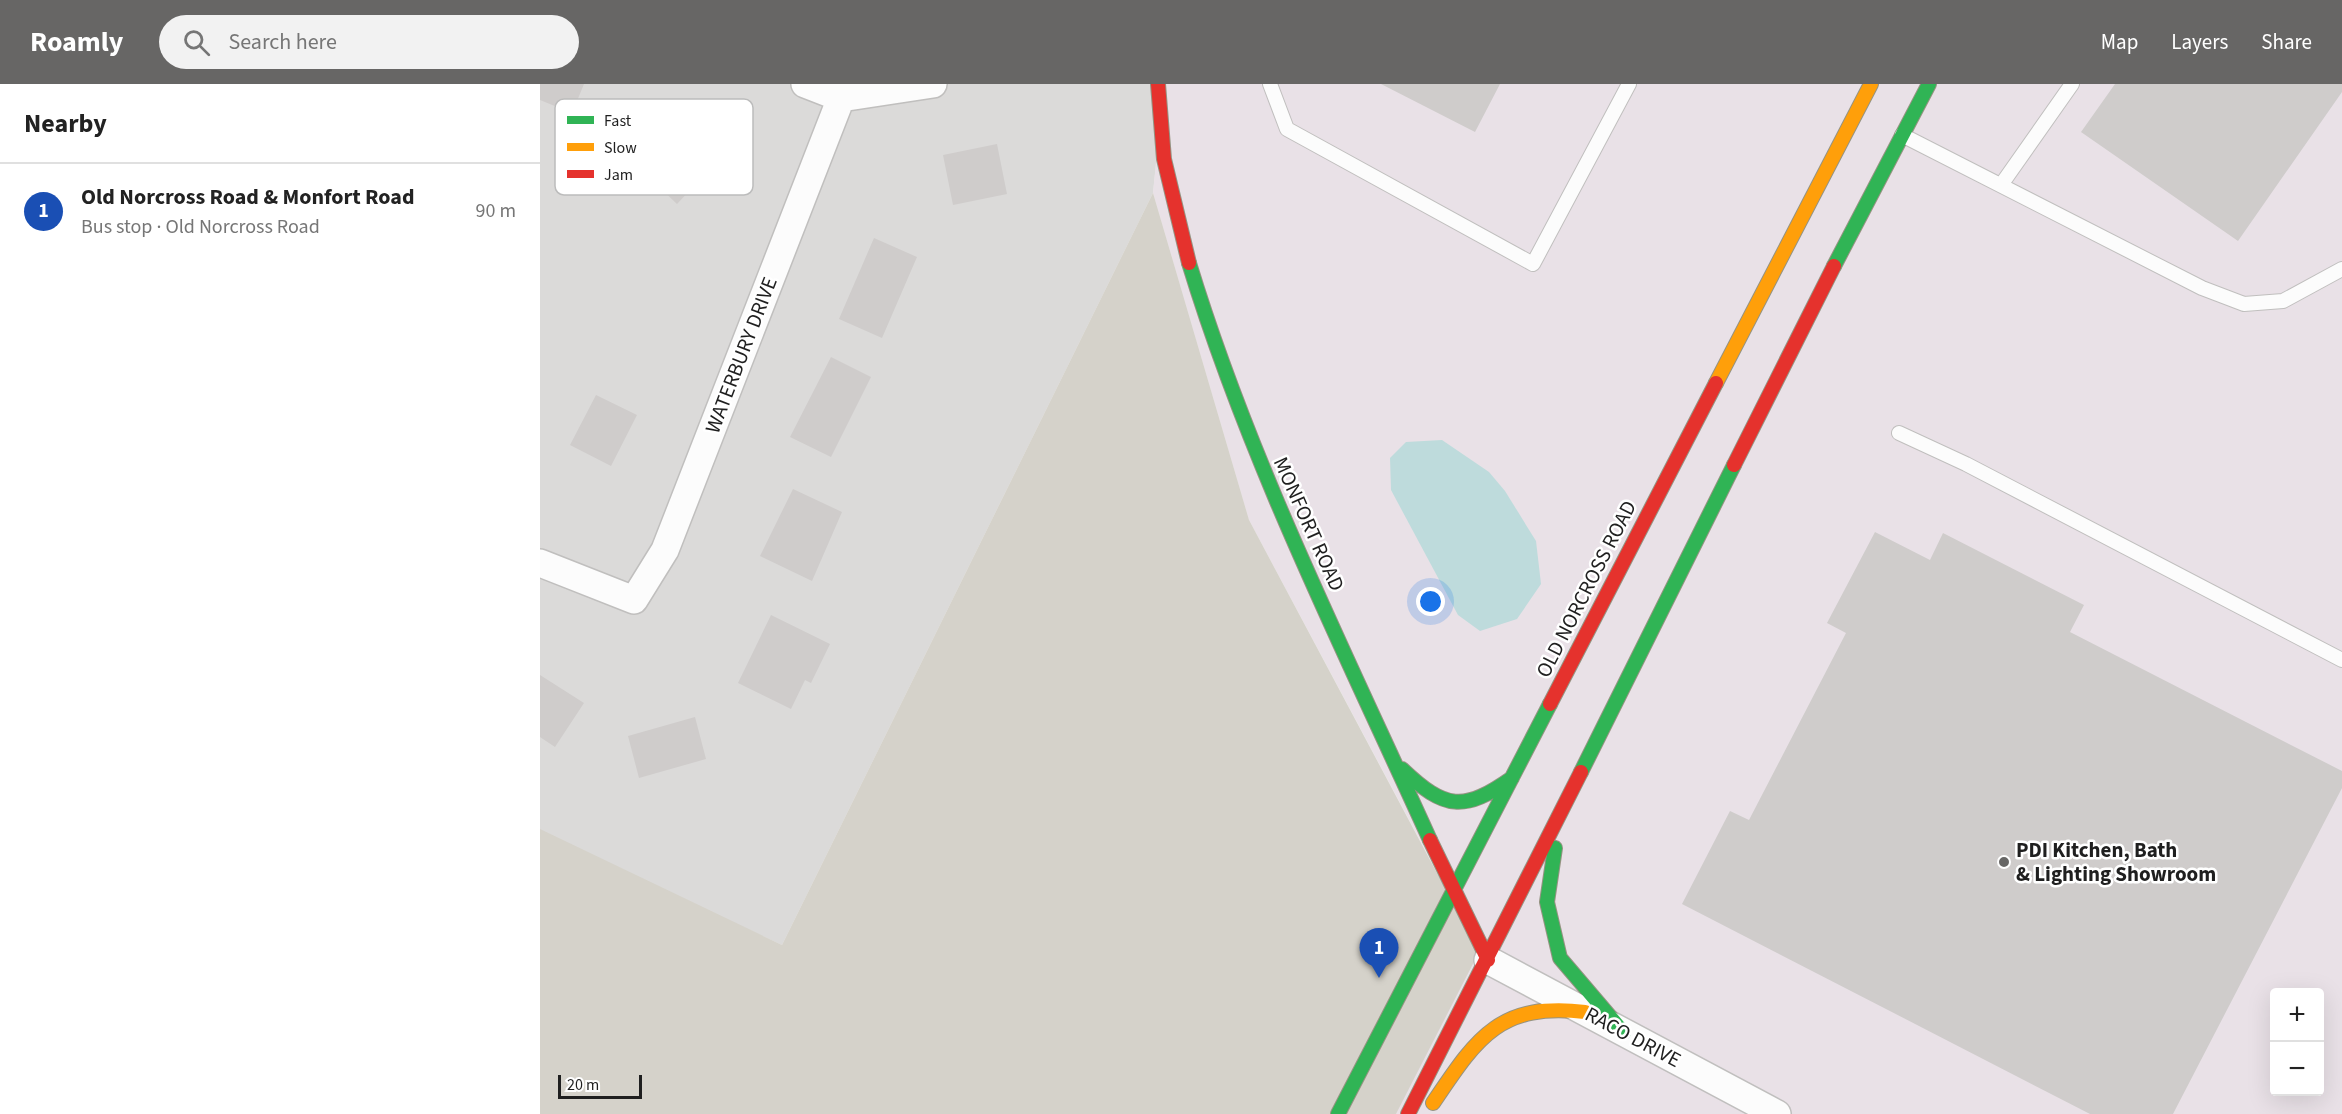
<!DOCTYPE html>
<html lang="en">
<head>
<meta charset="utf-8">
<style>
  body { margin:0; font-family:"Source Sans 3",sans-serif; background:#f2f2f2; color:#222 }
  .controls { position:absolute; right:18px; bottom:18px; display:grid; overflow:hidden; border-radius:6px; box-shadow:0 6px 24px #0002 }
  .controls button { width:54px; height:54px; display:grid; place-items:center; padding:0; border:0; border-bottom:2px solid #e0e0e0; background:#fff; color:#222; font:30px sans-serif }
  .scale { position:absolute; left:18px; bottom:15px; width:84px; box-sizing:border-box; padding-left:6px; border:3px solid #1f1f1f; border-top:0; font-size:16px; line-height:21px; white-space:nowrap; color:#1f1f1f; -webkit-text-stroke:4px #fff; paint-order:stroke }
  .you { position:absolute; left:891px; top:518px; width:21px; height:21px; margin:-15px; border:4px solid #fff; border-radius:50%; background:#1a73e8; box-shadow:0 0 0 9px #1a73e833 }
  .badge { display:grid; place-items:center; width:39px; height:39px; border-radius:50%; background:#676665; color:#fff; font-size:20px; font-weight:700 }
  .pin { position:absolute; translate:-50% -50px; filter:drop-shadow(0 2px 3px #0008) }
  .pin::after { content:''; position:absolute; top:32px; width:21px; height:18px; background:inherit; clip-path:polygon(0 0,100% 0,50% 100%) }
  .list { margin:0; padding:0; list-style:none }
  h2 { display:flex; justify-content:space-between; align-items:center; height:78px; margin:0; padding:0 24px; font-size:26px }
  h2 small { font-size:20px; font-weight:400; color:#767676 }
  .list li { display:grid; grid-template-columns:39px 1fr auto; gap:18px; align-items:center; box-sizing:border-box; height:96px; padding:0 24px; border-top:2px solid #e0e0e0 }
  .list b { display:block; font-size:22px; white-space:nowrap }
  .list p { margin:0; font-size:20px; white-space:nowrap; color:#767676 }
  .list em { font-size:20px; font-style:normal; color:#767676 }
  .icon { flex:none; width:33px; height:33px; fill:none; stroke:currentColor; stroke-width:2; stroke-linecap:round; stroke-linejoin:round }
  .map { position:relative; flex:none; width:1802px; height:1030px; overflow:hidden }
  header { display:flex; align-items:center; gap:36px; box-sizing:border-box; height:84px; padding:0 30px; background:#676665; color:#fff }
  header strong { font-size:28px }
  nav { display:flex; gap:33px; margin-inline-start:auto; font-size:21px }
  .search { width:420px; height:54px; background:#f2f2f2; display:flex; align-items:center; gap:15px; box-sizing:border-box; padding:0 21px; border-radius:33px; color:#767676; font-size:22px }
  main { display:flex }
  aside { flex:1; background:#fff }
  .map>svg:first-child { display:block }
</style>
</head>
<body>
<header>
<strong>Roamly</strong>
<div class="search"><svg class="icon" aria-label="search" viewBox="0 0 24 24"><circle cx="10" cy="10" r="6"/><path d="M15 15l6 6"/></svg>Search here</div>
<nav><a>Map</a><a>Layers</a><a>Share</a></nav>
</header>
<main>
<aside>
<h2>Nearby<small></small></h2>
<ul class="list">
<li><span class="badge" style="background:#1a4fb4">1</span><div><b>Old Norcross Road &amp; Monfort Road</b><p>Bus stop · Old Norcross Road</p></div><em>90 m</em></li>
</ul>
</aside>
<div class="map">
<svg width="1802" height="1030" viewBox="0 0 1802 1030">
  <rect width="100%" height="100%" fill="#eceae8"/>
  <!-- built -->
  <path fill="#dbdad9" d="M0 0H624L613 109 242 861 0 749Z"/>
  <!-- industrial -->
  <path fill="#e9e1e7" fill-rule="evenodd" d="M624 0H1802V1030H856L918 827 709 436 613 109ZM1734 908H1780V1008H1734Z"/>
  <!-- construction -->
  <path fill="#d5d2ca" d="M613 109 709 436 939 868 856 1030H0V745L242 861Z"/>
  <!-- water -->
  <path fill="#bedbdc" d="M902 356 949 388 965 407 996 457 1001 500 977 535 940 547 918 531 851 406 850 374 866 358Z"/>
  <!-- building -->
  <path fill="#cfcccb" d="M0 0H44L32 29 0 16Z
    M841 0H960L935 48Z
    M1575 0H1802V8L1698 157 1541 48Z
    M107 23 170 85 137 120 72 58Z
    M457 60 467 110 413 121 403 71Z
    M334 154 377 173 342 254 299 235Z
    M291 273 331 293 291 373 250 353Z
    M56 311 97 331 71 382 30 361Z
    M253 405 302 428 272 497 220 472Z
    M1335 448 1390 476 1403 449 1544 521 1530 548 1802 687V704L1633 1030H1550L1142 820 1190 727 1209 736 1306 549 1287 539Z
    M231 531 290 560 271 599 265 596 251 625 198 599Z
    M0 591 44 619 15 663 0 653Z
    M155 633 166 675 99 694 88 652Z"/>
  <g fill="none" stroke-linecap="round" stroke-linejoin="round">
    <defs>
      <path id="lane" d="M730 0 747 45 993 180 1089 0
        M1362 51 1662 204 1704 220 1743 217 1802 185
        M1461 101 1532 0
        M1359 349 1426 380 1802 576"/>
      <path id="street" d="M265 0 301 14
        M0 479 94 516 125 466 301 14 393 0
        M948 876 1237 1030"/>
      <path id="fast" d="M649 179C710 379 804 566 890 756
        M1294 182 1389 0
        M862 685C905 726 924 728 972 694
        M1041 688 1194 381
        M1015 764 1007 818 1020 874 1084 949
        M798 1030 1010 620"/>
      <path id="slow" d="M1176 299 1331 0
        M893 1019C937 954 959 918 1045 928"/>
      <path id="jam" d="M618 0 624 75 649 179
        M1194 381 1294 182
        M1010 620 1176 299
        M890 756 948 876
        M868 1030 1041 688"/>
    </defs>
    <!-- lane casing -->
    <use href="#lane" stroke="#c0bfbe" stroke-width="16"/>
    <!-- street casing -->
    <use href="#street" stroke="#c0bfbe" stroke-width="30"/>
    <!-- fast casing -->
    <use href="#fast" stroke="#959382" stroke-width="16"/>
    <!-- slow casing -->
    <use href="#slow" stroke="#959382" stroke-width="16"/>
    <!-- jam casing -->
    <use href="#jam" stroke="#959382" stroke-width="16"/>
    <!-- lane -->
    <use href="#lane" stroke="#fcfcfc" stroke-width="14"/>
    <!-- street -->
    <use href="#street" stroke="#fcfcfc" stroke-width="27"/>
    <!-- fast -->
    <use href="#fast" stroke="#30b455" stroke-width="14"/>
    <!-- slow -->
    <use href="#slow" stroke="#ff9f0a" stroke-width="14"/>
    <!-- jam -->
    <use href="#jam" stroke="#e5322d" stroke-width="14"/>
  </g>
  <!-- markers -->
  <circle fill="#676665" stroke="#fff" stroke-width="2" cx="1464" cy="778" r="6"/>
  <g text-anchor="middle" stroke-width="5" stroke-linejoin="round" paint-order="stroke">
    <!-- street labels -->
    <g font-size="21" fill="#1f1f1f" stroke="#fff">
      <text transform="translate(201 271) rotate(-69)" y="7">WATERBURY DRIVE</text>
      <text transform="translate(769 440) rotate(66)" y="7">MONFORT ROAD</text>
      <text transform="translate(1046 505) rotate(-63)" y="7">OLD NORCROSS ROAD</text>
      <text transform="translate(1093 953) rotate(28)" y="7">RACO DRIVE</text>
    </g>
    <!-- poi labels -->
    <g font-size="21" font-weight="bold" fill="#1f1f1f" stroke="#fff" text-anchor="start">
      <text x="1476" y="773">PDI Kitchen, Bath<tspan x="1476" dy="24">&amp; Lighting Showroom</tspan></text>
    </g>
  </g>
  <!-- legend -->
  <rect x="15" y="15" width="198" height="96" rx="9" fill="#fff" stroke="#bcbcbc" stroke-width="1.5"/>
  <rect x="27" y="32" width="27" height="8" fill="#30b455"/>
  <rect x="27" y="59" width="27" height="8" fill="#ff9f0a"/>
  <rect x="27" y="86" width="27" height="8" fill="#e5322d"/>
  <g font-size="16" fill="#1f1f1f">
    <text x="64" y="42">Fast</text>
    <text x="64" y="69">Slow</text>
    <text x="64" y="96">Jam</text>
  </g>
</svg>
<div class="controls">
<button>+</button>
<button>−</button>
</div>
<div class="scale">20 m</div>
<div class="you"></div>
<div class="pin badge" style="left:839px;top:894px;background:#1a4fb4">1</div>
</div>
</main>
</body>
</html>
